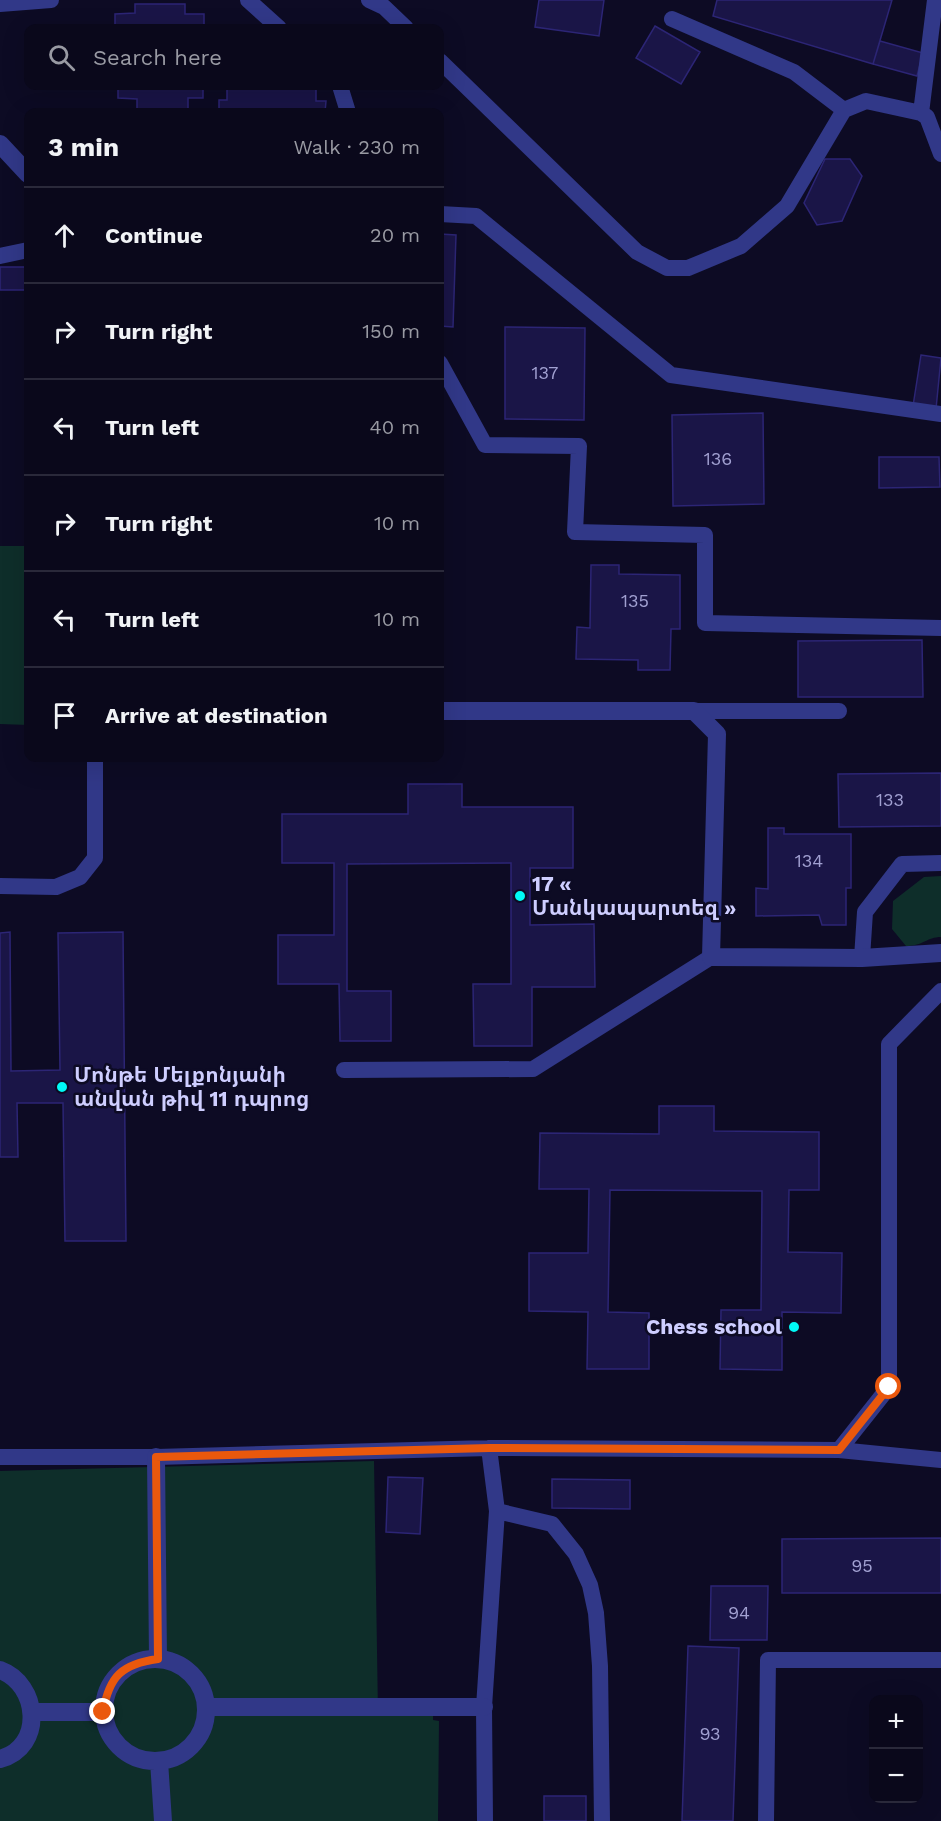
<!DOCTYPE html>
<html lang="en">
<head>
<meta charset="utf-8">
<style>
  body { margin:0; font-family:"Work Sans","Noto Sans Armenian",sans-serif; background:#181628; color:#f1f3f6 }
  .controls { position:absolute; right:18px; bottom:18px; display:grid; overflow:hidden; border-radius:12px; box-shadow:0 6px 24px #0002 }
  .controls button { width:54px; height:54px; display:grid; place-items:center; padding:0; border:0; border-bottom:2px solid #2a293a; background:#0a081b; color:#f1f3f6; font:30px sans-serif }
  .stop { position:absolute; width:18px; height:18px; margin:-14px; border:4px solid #ea580c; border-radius:50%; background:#fff }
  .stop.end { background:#ea580c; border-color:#fff; box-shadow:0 2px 6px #0008 }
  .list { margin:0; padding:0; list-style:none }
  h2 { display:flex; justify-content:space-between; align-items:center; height:78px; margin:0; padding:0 24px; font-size:26px }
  h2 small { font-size:20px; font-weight:400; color:#999aa3 }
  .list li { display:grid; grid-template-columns:39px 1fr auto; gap:18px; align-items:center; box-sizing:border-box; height:96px; padding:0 24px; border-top:2px solid #2a293a }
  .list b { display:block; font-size:22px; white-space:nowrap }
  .list em { font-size:20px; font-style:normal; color:#999aa3 }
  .icon { flex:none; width:33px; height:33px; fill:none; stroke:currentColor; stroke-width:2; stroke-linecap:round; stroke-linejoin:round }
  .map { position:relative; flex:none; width:941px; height:1821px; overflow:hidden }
  .search { position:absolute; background:#0a081b; box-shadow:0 6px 24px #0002; left:24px; top:24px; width:420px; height:66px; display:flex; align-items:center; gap:15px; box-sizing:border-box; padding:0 21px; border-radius:12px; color:#999aa3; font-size:22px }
  .panel { position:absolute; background:#0a081b; box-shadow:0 6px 24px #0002; left:24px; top:108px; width:420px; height:654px; border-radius:12px }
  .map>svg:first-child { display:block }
</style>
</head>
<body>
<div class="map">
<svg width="941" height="1821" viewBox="0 0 941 1821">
  <rect width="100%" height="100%" fill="#0d0b24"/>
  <!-- green -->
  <path fill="#0e2e2a" d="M0 546H28V725L0 724Z
    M941 876V937C927 937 923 946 906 946L892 929 893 901 924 877Z
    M374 1461 378 1713 433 1714V1720L439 1721 438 1821H0V1471Z"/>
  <!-- building -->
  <path fill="#1a1547" stroke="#2c2575" stroke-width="1.5" d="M539 0H604L599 36 535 27Z
    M717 0H892L873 64 713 16Z
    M135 4H185V14H204V28H115V14L135 13Z
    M655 26 700 52 681 84 636 58Z
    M880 41 923 53 917 76 873 64Z
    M118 86H203V98H188V109H137V99L118 98Z
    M227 86H316V101H326L325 112H219V100H227Z
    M825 159H850L862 176 842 221 817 225 804 203Z
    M440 234 456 235 453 327 440 326Z
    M0 267H28V290H0Z
    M505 327 585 328 584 420 505 419Z
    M921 355 941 358 936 409 913 406Z
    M763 413 764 504 673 506 672 415Z
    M879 457H939L940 487 879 488Z
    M591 565H619V574L680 575V629H671L670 670H638V660L576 659 577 627 590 628Z
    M922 640 923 697H798V641Z
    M941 773V826L839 827 838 774Z
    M408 784H462V807H573V868H530V925L594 924 595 987H532V1046H474L473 984H511V863L347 864V991H391V1041H340L339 984H278V935H334V863H282V814H408Z
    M768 828H784V834H851V888H846V925H822L819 915 756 916V888L768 889Z
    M10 932 11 1071 60 1070 58 933 123 932 126 1241H65L63 1103H17L18 1157H0V933Z
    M659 1106H714V1131L819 1132V1190H789L788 1252 842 1253 841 1313 782 1312V1370L720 1369 721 1310H761L762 1191 610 1190 608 1312 649 1313V1369H587L588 1312 529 1311V1253H588L589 1189H539L540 1133 659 1134Z
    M388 1477 423 1478 420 1534 386 1532Z
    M552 1479 630 1480V1509L552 1508Z
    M941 1538V1593H782V1539Z
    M711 1586H768L767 1640H710Z
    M688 1646 739 1648 733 1821H682Z
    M544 1796H586V1821H544Z"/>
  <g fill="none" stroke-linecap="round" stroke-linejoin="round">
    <!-- lane -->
    <path stroke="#313888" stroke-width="16" d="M248 0 279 28
      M369 0 384 7 406 28
      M0 4 51 0
      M672 19 794 72 844 110
      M440 61 637 252 667 268H688L741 246 787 206 844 110 866 101 921 113 927 117 941 154
      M340 86 348 112
      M921 113 935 0
      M440 214 476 216 671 375 941 414
      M0 256 28 250
      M440 363 485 445 579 446 575 532 705 535V623L941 628
      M694 711H839
      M0 886 56 887 80 877 95 858V758
      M862 958 865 912 902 864 941 863
      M344 1070 533 1069 711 957
      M839 1450 941 1460
      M0 1457H156L489 1448 839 1450 889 1387V1044L941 991
      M497 1511 552 1524 576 1554 590 1585 596 1613 600 1666 602 1821
      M485 1821 484 1707 497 1511 489 1448
      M766 1821 768 1660H941"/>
    <!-- street -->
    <path stroke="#313888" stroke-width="18" d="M0 144 28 174
      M440 711H694L717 734 711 957 862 958 941 953
      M156 1457 158 1659
      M104 1710a51 51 0 1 1 102 0a51 51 0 1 1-102 0Z
      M0 1670C39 1684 45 1747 0 1759
      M206 1707H484
      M33 1712H103
      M159 1761 163 1821"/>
  </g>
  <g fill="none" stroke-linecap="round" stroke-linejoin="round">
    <!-- route -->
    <path stroke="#ea580c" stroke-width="8" d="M103 1712C109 1676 122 1664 158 1659L156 1457 489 1448 839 1450 889 1387"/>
  </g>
  <!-- markers -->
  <g fill="#00f9f6" stroke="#0d0b24" stroke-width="2">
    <circle cx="520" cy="896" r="6"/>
    <circle cx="62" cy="1087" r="6"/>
    <circle cx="794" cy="1327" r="6"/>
  </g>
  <g text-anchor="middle" stroke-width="5" stroke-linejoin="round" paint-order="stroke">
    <!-- number labels -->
    <g font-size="18" fill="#a1a0d1">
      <text x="545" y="379">137</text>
      <text x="718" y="465">136</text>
      <text x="635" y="607">135</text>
      <text x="890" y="806">133</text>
      <text x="809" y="867">134</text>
      <text x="862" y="1572">95</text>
      <text x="739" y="1619">94</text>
      <text x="710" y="1740">93</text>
    </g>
    <!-- poi labels -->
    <g font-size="21" font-weight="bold" fill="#ceceff" stroke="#0d0b24" text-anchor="start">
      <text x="532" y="891">17 «<tspan x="532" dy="24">Մանկապարտեզ »</tspan></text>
      <text x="74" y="1082">Մոնթե Մելքոնյանի<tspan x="74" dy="24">անվան թիվ 11 դպրոց</tspan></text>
      <text x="782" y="1334" text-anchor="end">Chess school</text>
    </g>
  </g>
</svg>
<div class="controls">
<button>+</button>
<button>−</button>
</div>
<div class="stop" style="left:889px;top:1387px"></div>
<div class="stop end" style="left:103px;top:1712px"></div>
<div class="search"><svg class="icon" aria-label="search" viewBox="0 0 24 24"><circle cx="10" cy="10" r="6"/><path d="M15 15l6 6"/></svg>Search here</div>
<section class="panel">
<h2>3 min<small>Walk · 230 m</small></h2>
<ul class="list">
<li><svg class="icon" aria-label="ahead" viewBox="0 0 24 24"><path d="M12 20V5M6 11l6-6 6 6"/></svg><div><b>Continue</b></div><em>20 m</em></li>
<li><svg class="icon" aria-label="right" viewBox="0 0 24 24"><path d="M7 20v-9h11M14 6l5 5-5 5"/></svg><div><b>Turn right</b></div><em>150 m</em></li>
<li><svg class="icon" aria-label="left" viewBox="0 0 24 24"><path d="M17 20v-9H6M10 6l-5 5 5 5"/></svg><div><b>Turn left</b></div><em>40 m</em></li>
<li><svg class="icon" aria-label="right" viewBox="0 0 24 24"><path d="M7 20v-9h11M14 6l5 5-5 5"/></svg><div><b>Turn right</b></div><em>10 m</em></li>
<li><svg class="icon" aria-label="left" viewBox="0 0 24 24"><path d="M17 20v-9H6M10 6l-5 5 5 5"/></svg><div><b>Turn left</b></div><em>10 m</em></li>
<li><svg class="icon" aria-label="arrive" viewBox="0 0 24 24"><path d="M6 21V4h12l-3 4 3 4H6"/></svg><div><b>Arrive at destination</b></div></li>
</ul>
</section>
</div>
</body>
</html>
